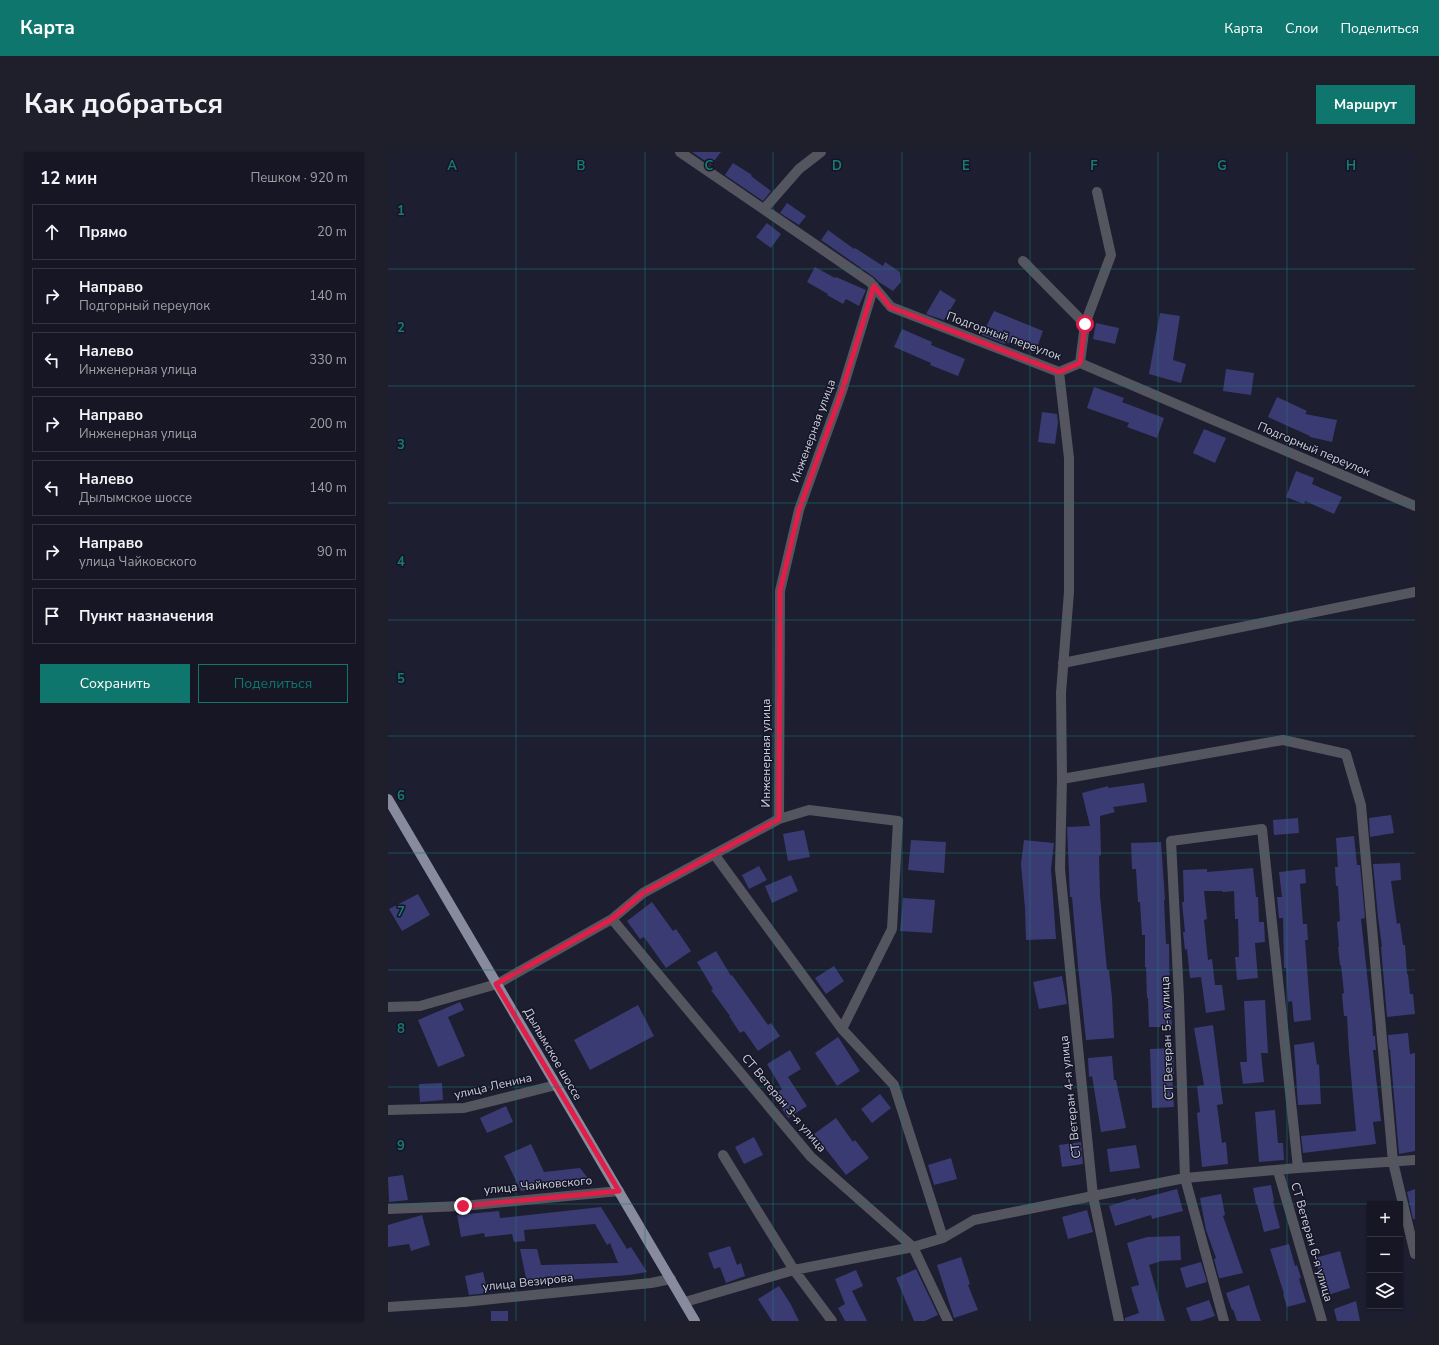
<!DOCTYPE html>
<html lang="ru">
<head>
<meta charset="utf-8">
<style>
  body { margin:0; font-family:"Nunito Sans",sans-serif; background:#1f1f2c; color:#f1f3f6 }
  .controls { position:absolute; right:12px; bottom:12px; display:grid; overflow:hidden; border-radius:0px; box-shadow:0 1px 3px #0004 }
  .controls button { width:36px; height:36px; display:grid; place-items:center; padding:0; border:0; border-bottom:1px solid #353541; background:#161624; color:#f1f3f6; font:20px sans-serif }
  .stop { position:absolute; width:12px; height:12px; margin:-9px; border:3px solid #e11d48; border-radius:50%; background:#fff }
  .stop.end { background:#e11d48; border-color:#fff; box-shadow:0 1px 4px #0008 }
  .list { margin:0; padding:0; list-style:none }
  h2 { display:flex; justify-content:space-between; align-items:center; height:52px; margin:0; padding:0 16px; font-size:17px }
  h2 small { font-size:13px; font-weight:400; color:#9e9fa6 }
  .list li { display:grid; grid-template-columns:26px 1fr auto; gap:12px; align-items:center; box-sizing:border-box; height:56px; margin:0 8px 8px; padding:0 8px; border:1px solid #353541; border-radius:0px }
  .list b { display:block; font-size:15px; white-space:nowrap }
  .list p { margin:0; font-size:13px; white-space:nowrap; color:#9e9fa6 }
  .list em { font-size:13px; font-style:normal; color:#9e9fa6 }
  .actions { display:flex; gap:8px; padding:12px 16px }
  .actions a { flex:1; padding:9px 0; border:1px solid #0f766e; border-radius:0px; text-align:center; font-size:14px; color:#0f766e }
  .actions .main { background:#0f766e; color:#fff }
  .icon { flex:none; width:22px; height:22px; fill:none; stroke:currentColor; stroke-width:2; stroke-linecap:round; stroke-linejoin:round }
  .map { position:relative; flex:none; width:1027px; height:1169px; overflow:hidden; border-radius:0px }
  header { display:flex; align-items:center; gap:24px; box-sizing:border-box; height:56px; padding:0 20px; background:#0f766e; color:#fff }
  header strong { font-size:19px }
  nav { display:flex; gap:22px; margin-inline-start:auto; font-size:14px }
  .intro { display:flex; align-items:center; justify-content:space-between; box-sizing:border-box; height:96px; padding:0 24px }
  h1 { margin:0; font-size:28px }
  .button { padding:10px 18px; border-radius:0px; background:#0f766e; color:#fff; font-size:14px; font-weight:700 }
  main { display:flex; gap:24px; padding:0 24px }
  aside { flex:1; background:#161624; border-radius:0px; box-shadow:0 1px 3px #0004 }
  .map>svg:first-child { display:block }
</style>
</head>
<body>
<header>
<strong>Карта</strong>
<nav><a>Карта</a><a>Слои</a><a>Поделиться</a></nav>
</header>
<div class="intro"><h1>Как добраться</h1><a class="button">Маршрут</a></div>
<main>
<aside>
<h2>12 мин<small>Пешком · 920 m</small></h2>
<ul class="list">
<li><svg class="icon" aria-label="ahead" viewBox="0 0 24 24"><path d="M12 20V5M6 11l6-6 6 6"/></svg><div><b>Прямо</b></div><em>20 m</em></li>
<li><svg class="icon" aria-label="right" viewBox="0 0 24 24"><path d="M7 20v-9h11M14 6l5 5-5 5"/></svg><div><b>Направо</b><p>Подгорный переулок</p></div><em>140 m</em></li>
<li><svg class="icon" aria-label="left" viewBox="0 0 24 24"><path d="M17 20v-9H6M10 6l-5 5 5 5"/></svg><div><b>Налево</b><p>Инженерная улица</p></div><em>330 m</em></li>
<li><svg class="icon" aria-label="right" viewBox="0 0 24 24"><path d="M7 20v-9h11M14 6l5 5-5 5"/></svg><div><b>Направо</b><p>Инженерная улица</p></div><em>200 m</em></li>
<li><svg class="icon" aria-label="left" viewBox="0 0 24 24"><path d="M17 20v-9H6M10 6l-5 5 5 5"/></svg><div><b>Налево</b><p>Дылымское шоссе</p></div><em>140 m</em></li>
<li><svg class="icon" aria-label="right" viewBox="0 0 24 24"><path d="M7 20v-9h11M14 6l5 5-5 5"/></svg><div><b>Направо</b><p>улица Чайковского</p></div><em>90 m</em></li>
<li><svg class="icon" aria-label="arrive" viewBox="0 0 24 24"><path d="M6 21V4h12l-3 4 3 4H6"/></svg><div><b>Пункт назначения</b></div></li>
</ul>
<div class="actions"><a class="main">Сохранить</a><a>Поделиться</a></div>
</aside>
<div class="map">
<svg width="1027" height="1169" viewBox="0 0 1027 1169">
  <rect width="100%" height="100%" fill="#1d1e30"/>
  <!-- building -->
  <path fill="#3a3b73" d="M304 0H333L323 13Z
    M345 11 364 23 363 24 383 39 375 49 337 23Z
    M399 51 418 64 411 73 392 61Z
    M379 71 393 82 383 96 368 85Z
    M440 78 466 97 467 96 495 114 497 110 512 120 513 130 505 139 491 130 486 125 433 88Z
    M427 115 447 126 448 125 478 138 471 154 458 147 455 152 439 143 440 142 419 130Z
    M552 138 568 148 556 168 538 162Z
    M606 159 655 179 647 201 618 190 617 192 594 183Z
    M772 161 792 164 785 208 798 212 793 231 761 222Z
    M708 171 731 176 727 192 705 187Z
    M514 177 544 190 543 193 577 207 570 224 542 213 543 211 506 195Z
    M838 217 866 221 863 243 835 239Z
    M706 235 736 246 734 250 776 266 769 286 739 275 741 271 699 256Z
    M889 245 919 259 917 262 949 268 944 290 922 285V284L880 265Z
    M654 260 669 262 670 270 667 292 650 290Z
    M816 277 838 286 827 311 805 301Z
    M908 319 926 326 924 332 954 345 946 362 917 349 916 352 898 345Z
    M756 631 759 650 725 655 727 660 712 664 713 703 711 704 712 744 719 818H721L724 846 726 886 698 888 690 814 684 745H682L679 675 702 674 694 641 720 634V636Z
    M1003 663 1006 681 982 685 981 666Z
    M910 666 911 681 886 683 885 668Z
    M416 678 422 705 400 709 395 682Z
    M966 684 969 713H972L977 766 973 767 984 867 985 884H987L988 898H985L993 969 985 970 988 992 915 1001 913 984 968 979 961 900 959 864H956L954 842 956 841 953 813H952L950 795H951L949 770 952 769 950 734H948L947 715H950L948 686Z
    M523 688 558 690 556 721 520 718Z
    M636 688 666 691 663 717 668 787 638 788 637 756 633 712Z
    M773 690 777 748H776L778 792H781L782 855H783L784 875H761L760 846H759L758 815H757V783H754L752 750H750L748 717H744L743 691Z
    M1012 711 1013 728 1003 729 1009 772 1012 771 1015 793H1017L1019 822H1020L1022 842H1025L1027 862 999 865 993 795H994L990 765 985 712Z
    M371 714 379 728 361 737 354 723Z
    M865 716 868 745H870L871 770H876L877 790 867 791 870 826 849 828 847 805H851L850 767H847L846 739 835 740 834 739H816L819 767 816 768 820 808 824 807 827 833H834L837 858 818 861 813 825 802 826 799 797 797 798 795 780H797L794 750H796L795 718 819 717V720Z
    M917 717 918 731 912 732 915 772H919L920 788H917L923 868 906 870 904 849 900 850 898 816H896L895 766H891L889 745H894L891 720Z
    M403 723 410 739 384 751 377 734Z
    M30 742 42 763 14 779 1 757Z
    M515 746 547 748 544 781 512 779Z
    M264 750 285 779 288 777 303 799 278 816 256 785 252 787 239 769Z
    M328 799 343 824 344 823 380 873 383 871 392 884 370 899 356 879 352 881 341 864H342L323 838 325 837 309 810Z
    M446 814 456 829 438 842 427 826Z
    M674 824 679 852 651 857 645 830Z
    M877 848 880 901H873L876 930 855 932 852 910H859L856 849Z
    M72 850 76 858 60 865 77 904 50 915 30 868Z
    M250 853 266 884 202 918 186 888Z
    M825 873 835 952 829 953 834 991 838 990 840 1012 814 1015 809 961 812 960 809 934 816 933 806 876Z
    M1020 881 1022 902 1027 901V999L1011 1002 1002 897H1001L1000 883Z
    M450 885 472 919 449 934 427 901Z
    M926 890 929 913 931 912 933 952 910 953 906 893Z
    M785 896 786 922H784L786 955 764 956 762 897Z
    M402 898 413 917 400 925 419 954 400 966 385 943 394 937 379 912Z
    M724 904 726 928H728L738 976 713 980 704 924 701 925 700 906Z
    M54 931 55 948 32 950 31 932Z
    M492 942 503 956 484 971 473 957Z
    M118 954 125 970 99 981 92 966Z
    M887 958 890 991H895L896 1008 871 1010 867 960Z
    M448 966 465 990 467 988 481 1006 458 1023 426 982Z
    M366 985 375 1003 356 1012 347 995Z
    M693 990 695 1012 674 1015 671 993Z
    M143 992 156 1020 192 1016 203 1030 133 1039 116 1004Z
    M748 993 752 1016 722 1020 719 997Z
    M563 1006 569 1027 546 1033 540 1013Z
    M15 1023 20 1048 1 1050 0 1025Z
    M883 1033 886 1049H885L892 1076 876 1080 869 1052H868L865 1036Z
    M789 1037 795 1059 764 1067 763 1063 727 1074 721 1054 747 1046 748 1048Z
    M1027 1037V1067H1025L1019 1040Z
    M833 1042 837 1063 835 1064 855 1121 833 1126H831L826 1107 828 1106 818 1078 812 1046Z
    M213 1055 239 1097 243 1095 259 1120 241 1123 139 1131 132 1097H149L153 1113 230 1111 222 1091 219 1093 207 1072 136 1078 137 1089 126 1090 124 1082 97 1085 96 1081 73 1085 69 1063 111 1059 112 1066Z
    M699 1058 705 1080 680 1087 674 1065Z
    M34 1063 42 1093 23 1099 21 1092 0 1095V1073Z
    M792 1084 793 1108 773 1109 761 1113 777 1169H737V1166L751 1161 743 1135 751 1133 739 1091 759 1085Z
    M901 1092 907 1114 909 1113 913 1126 911 1127 918 1150 899 1155 895 1142H896L882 1097Z
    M342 1094 349 1113 353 1111 357 1124 338 1131 332 1115 326 1117 320 1101Z
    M952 1099 962 1136 940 1143 936 1129 934 1130 927 1106Z
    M573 1105 582 1132 580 1133 590 1158 566 1166 549 1113Z
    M813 1110 819 1130 798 1136 792 1116Z
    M528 1117 550 1163 537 1169H526L508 1126Z
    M468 1118 475 1134 464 1139 479 1169H457L450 1156 457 1152 447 1127Z
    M95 1120 100 1141 81 1143 77 1124Z
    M861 1133 869 1158 873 1169H849L845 1157 844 1158 838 1141Z
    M391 1134 402 1151 411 1169H384L370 1147Z
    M821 1148 827 1164 812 1169H803L798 1156Z
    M968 1149 972 1169H949L946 1157Z
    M103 1159H120V1169H103Z"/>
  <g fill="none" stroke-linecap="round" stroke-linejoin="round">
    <!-- minor -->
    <path stroke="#54555f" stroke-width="10" d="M292 0 482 130 503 155 671 220 692 211 1027 354
      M376 57 411 17 433 0
      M635 109 697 172
      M692 211 697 172 723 103 709 40
      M671 220 681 306V440L673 541 674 627 672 717 705 1044 731 1169
      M675 511 1027 440
      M674 627 895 588 958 602 973 653 1005 1010 1027 1102
      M391 667 421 658 510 669 504 777 454 877
      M326 702 454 877 506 933 555 1086
      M224 767 423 1005 525 1095 560 1169
      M0 855 32 854 109 832 224 767 255 741 391 667 392 439 411 358 454 239 486 134
      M0 958 76 956 168 933
      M335 1003 406 1118 444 1169
      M890 1019 934 1169
      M0 1057 75 1054 231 1039
      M297 1150 406 1118 525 1095 555 1086 586 1068 705 1044 797 1026 910 1016 1027 1008
      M0 1155 76 1150 263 1131 283 1127
      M836 1169 797 1026 791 845 783 689 874 677 910 1016"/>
    <!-- major -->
    <path stroke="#888a9e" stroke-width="10" d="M0 647 307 1169"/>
  </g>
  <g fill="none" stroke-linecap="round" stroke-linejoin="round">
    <!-- route -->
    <path stroke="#e11d48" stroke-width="5" d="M75 1054 231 1039 108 832 224 767 255 741 391 667 392 439 411 358 454 239 486 134 502 155 671 220 692 211 697 172"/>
  </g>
  <!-- grid -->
  <path fill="none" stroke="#197a74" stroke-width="1" stroke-opacity="0.55" d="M128 0V1169M257 0V1169M385 0V1169M514 0V1169M642 0V1169M770 0V1169M899 0V1169M0 117H1027M0 234H1027M0 351H1027M0 468H1027M0 584H1027M0 701H1027M0 818H1027M0 935H1027M0 1052H982M1012 1052H1027"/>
  <g text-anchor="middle" stroke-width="3" stroke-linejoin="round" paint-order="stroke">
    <!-- street labels -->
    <g font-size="12" fill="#ced0dc" stroke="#141526">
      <text transform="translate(616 184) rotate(20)" y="4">Подгорный переулок</text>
      <text transform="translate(425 279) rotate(-70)" y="4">Инженерная улица</text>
      <text transform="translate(926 297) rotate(23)" y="4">Подгорный переулок</text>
      <text transform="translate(378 601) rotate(-90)" y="4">Инженерная улица</text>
      <text transform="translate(779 886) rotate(-92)" y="4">СТ Ветеран 5-я улица</text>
      <text transform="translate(165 902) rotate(60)" y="4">Дылымское шоссе</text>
      <text transform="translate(105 934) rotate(-13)" y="4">улица Ленина</text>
      <text transform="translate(682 945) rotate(-96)" y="4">СТ Ветеран 4-я улица</text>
      <text transform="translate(396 951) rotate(50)" y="4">СТ Ветеран 3-я улица</text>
      <text transform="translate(150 1033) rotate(-5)" y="4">улица Чайковского</text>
      <text transform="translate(924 1090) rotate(74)" y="4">СТ Ветеран 6-я улица</text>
      <text transform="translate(140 1130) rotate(-6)" y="4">улица Везирова</text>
    </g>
  </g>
  <g font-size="13" text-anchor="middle" font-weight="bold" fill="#197a74" stroke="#141526" stroke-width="3" stroke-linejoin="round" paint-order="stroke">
    <text x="64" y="18">A</text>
    <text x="193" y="18">B</text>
    <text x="321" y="18">C</text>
    <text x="449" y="18">D</text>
    <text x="578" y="18">E</text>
    <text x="706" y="18">F</text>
    <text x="834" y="18">G</text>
    <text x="963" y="18">H</text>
    <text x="13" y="63">1</text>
    <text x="13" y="180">2</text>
    <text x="13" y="297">3</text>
    <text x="13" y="414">4</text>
    <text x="13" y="531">5</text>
    <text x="13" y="648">6</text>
    <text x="13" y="764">7</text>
    <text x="13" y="881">8</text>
    <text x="13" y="998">9</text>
  </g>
</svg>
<div class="controls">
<button>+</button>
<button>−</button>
<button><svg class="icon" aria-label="layers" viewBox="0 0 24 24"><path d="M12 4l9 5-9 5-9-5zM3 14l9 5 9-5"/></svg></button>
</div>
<div class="stop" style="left:697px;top:172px"></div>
<div class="stop end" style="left:75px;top:1054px"></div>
</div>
</main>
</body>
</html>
